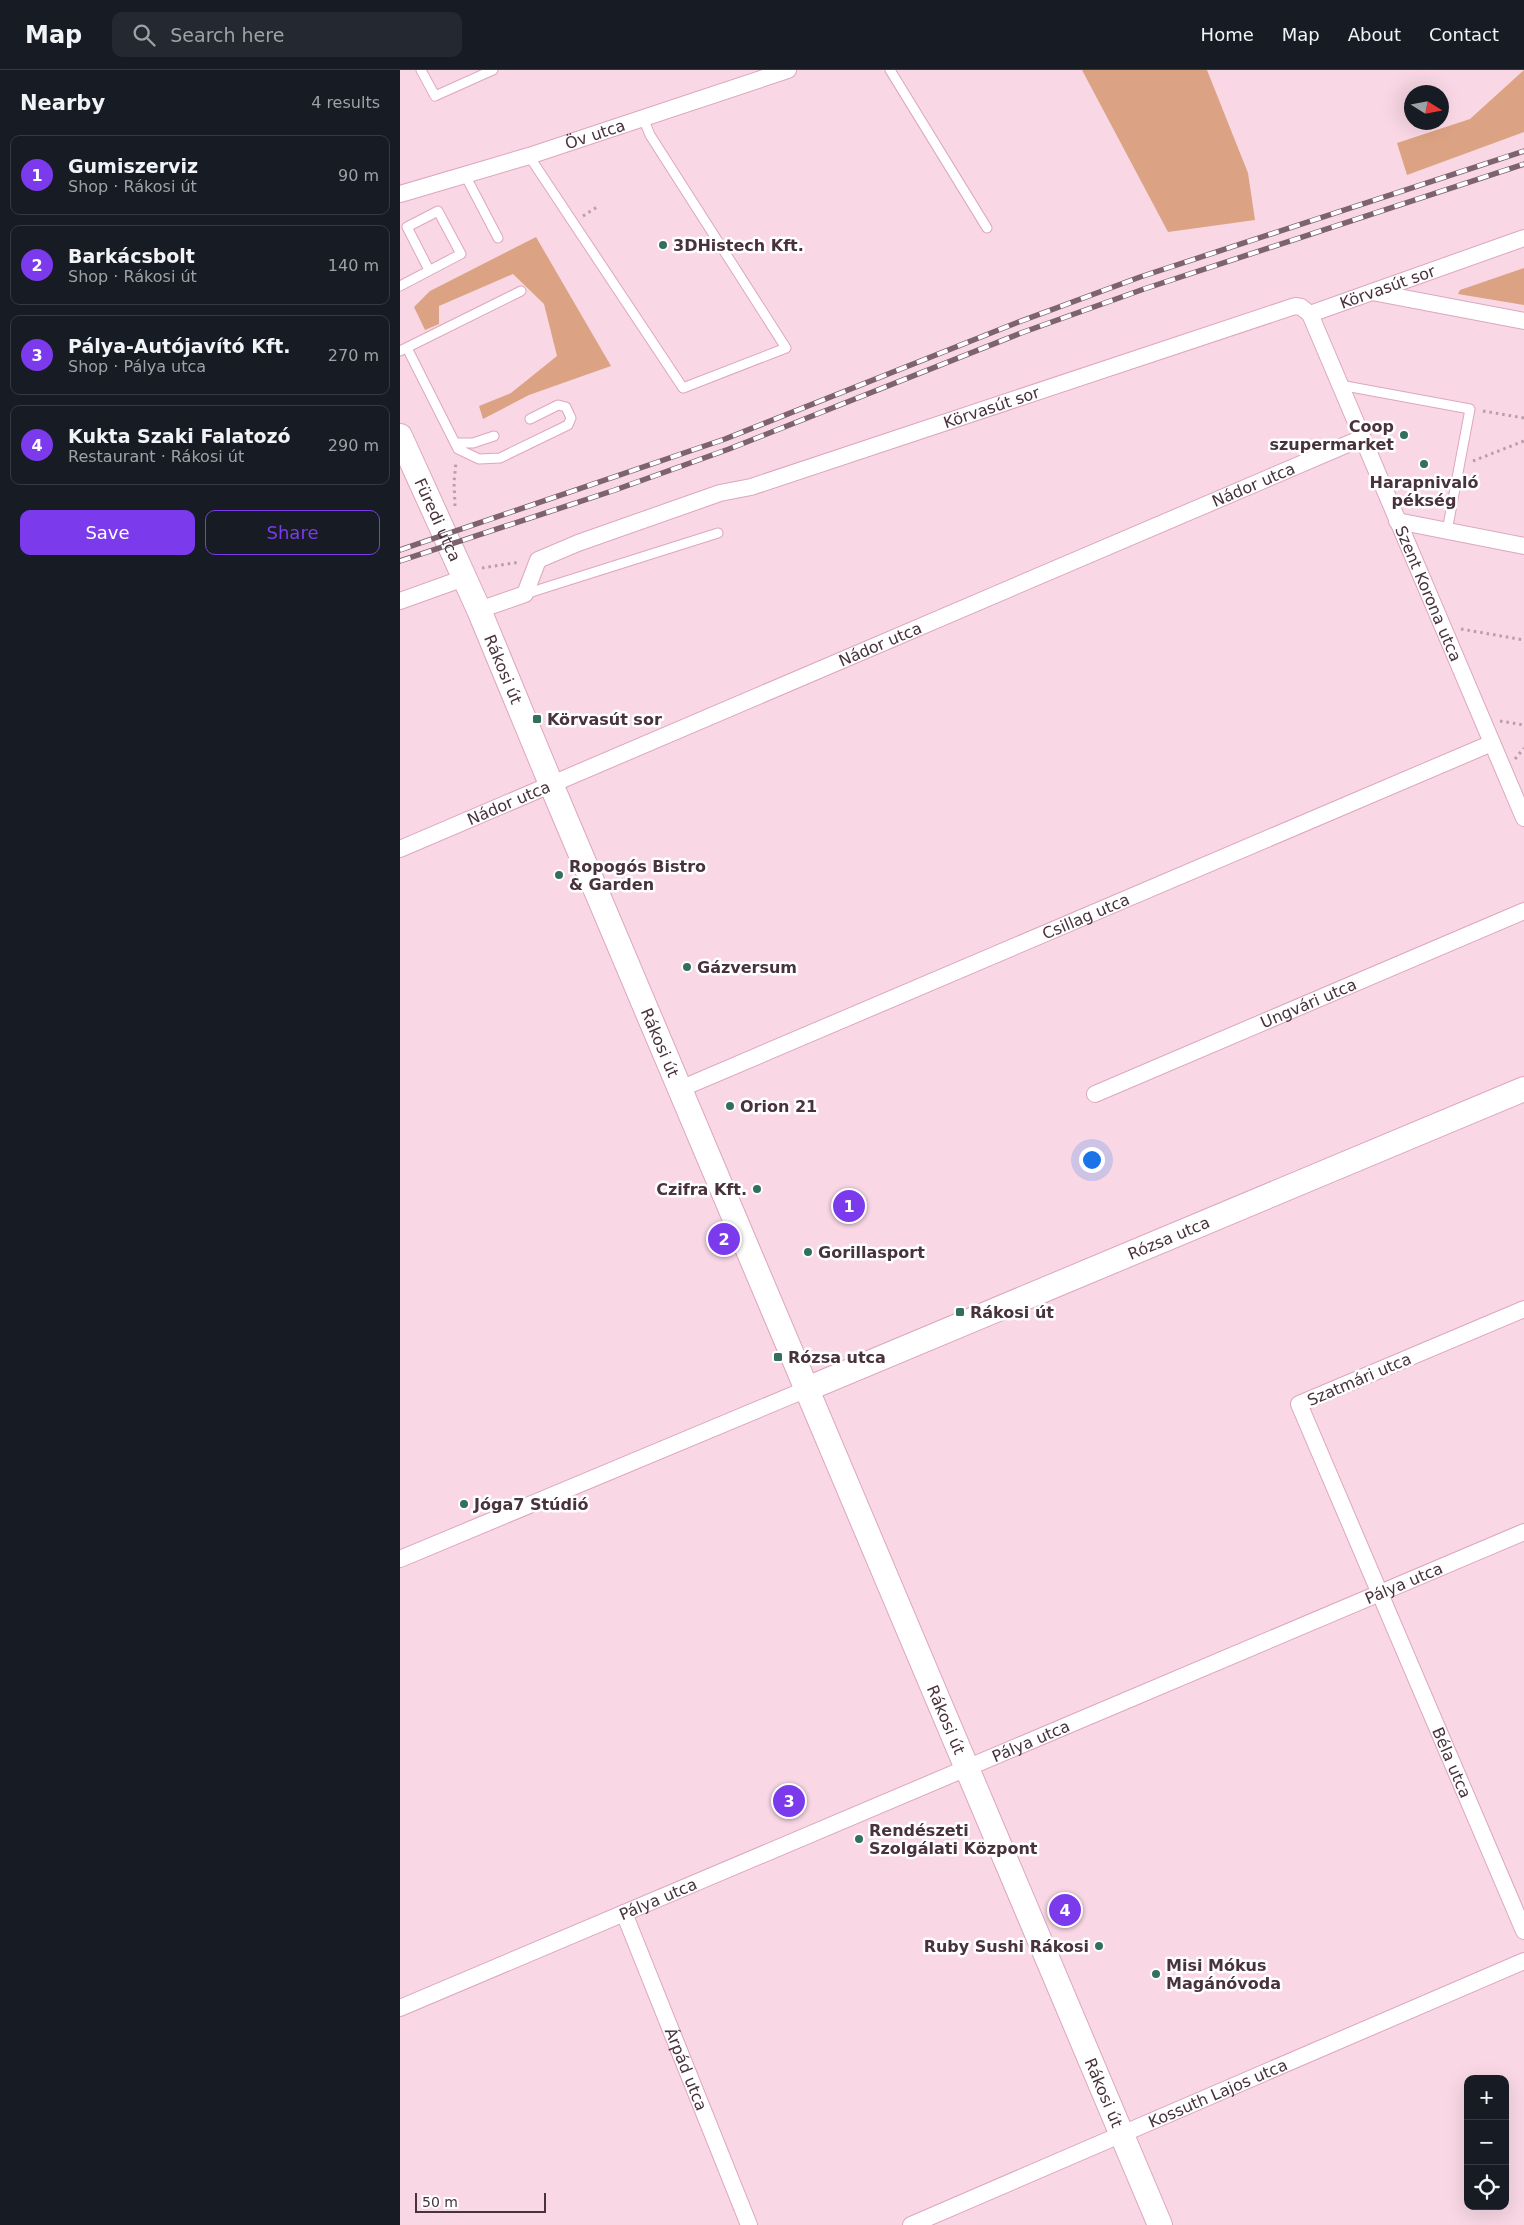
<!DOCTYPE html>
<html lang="en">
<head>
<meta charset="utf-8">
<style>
  body { margin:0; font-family:"DejaVu Sans",sans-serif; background:#242831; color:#f1f3f6 }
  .controls { position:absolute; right:15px; bottom:15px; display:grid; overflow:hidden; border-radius:10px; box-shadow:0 5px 20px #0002 }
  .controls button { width:45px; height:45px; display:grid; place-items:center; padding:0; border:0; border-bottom:1px solid #363941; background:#171b24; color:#f1f3f6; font:25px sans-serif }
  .compass { position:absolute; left:1004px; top:15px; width:45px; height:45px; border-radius:50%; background:#171b24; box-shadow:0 5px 20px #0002; rotate:101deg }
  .scale { position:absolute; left:15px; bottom:12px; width:131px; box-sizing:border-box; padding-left:5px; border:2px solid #48323c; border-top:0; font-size:14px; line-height:18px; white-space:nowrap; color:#48323c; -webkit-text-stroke:4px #fff; paint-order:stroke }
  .you { position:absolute; left:691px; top:1089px; width:18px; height:18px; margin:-12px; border:4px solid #fff; border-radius:50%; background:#1a73e8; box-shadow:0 0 0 8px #1a73e833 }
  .badge { display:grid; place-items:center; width:32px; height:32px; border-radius:50%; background:#7c3aed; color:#fff; font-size:16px; font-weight:700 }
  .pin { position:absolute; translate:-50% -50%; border:2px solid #fff; box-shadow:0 1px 5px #0006 }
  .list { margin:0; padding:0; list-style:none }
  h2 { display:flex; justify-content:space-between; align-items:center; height:65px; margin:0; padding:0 20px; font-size:21px }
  h2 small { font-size:16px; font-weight:400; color:#9ea1a6 }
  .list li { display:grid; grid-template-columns:32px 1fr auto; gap:15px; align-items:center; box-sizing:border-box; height:80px; margin:0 10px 10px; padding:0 10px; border:1px solid #363941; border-radius:10px }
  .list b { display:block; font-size:19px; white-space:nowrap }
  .list p { margin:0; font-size:16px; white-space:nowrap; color:#9ea1a6 }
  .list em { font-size:16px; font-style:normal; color:#9ea1a6 }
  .actions { display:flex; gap:10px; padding:15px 20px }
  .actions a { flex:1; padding:11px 0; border:1px solid #7c3aed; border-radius:10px; text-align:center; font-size:18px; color:#7c3aed }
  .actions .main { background:#7c3aed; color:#fff }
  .icon { flex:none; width:28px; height:28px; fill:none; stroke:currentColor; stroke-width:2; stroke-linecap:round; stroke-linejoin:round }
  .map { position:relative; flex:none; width:1124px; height:2155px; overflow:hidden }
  header { display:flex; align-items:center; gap:30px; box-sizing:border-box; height:70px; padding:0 25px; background:#171b24; border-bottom:1px solid #363941 }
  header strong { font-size:24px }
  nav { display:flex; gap:28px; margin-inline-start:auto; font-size:18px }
  .search { width:350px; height:45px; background:#242831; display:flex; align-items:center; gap:12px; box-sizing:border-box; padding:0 18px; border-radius:10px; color:#9ea1a6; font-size:19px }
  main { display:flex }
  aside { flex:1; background:#171b24 }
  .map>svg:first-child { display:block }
</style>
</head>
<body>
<header>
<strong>Map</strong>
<div class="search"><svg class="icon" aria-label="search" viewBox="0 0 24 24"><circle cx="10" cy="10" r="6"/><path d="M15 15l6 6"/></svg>Search here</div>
<nav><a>Home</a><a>Map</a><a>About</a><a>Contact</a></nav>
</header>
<main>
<aside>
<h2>Nearby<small>4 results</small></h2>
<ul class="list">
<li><span class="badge">1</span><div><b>Gumiszerviz</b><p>Shop · Rákosi út</p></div><em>90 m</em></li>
<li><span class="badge">2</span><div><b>Barkácsbolt</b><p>Shop · Rákosi út</p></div><em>140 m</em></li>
<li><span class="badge">3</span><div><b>Pálya-Autójavító Kft.</b><p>Shop · Pálya utca</p></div><em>270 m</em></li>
<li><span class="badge">4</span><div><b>Kukta Szaki Falatozó</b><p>Restaurant · Rákosi út</p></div><em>290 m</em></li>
</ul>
<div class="actions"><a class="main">Save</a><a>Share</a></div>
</aside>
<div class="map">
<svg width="1124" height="2155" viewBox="0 0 1124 2155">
  <rect width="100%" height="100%" fill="#f9d7e5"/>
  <!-- green -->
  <path fill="#dba383" d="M682 0H807L848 103 855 150 768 162Z
    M1124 0V62L1007 105 997 73 1070 49Z
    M136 167 211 296 129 325 83 349 79 336 111 323 157 286 144 234 113 204 39 236V254L25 260 14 237 30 221Z
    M1124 198V235L1058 224 1060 220Z"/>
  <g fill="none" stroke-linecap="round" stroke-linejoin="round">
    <defs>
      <path id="lane" d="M21 0 35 26 93 0
        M490 0 587 158
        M129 86 283 318 386 278 250 65 243 48
        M65 105 98 168
        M0 216 61 184 38 141 7 157 29 200
        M7 278 58 379 79 389 100 388 168 355 171 348 166 337 158 335 130 349
        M0 281 121 221
        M940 315 1070 339 1047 461
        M55 373H73L94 366
        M125 524 318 463"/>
      <g id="street">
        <path id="s1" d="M0 124 129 86 388 0"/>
        <path d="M972 222 1124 251"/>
        <path id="s2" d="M910 244 1124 168"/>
        <path d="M997 451 1124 476"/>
        <path d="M0 531 64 508"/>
        <path id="s3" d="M79 540 125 524 138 490 178 473 320 423 351 417 895 236 901 237 910 244 1124 748"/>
        <path id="s4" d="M0 779 962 368"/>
        <path id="s5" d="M280 1019 1092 673"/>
        <path id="s6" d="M695 1024 1124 841"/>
        <path id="s7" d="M1124 1239 899 1334 1124 1861"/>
        <path d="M0 1489 407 1319"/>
        <path id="s8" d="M224 1843 349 2155"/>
        <path id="s9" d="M0 1938 1124 1462"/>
        <path id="s10" d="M511 2155 1124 1891"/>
      </g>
      <g id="secondary">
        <path id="s11" d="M0 366 79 540 151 714 760 2155"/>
        <path id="s12" d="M407 1319 1124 1019"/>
      </g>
    </defs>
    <!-- lane casing -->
    <use href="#lane" stroke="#dda7bf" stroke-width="11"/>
    <!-- street casing -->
    <use href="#street" stroke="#dda7bf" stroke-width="18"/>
    <!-- secondary casing -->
    <use href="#secondary" stroke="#dda7bf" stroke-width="26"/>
    <!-- path -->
    <path stroke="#bb9daa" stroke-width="3" stroke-dasharray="2.5 4" stroke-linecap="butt" d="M183 146 197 137
      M1083 341 1124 348
      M1073 391 1124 371
      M55 436 54 412 56 392
      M82 498 120 492
      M1061 559 1124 570
      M1100 651 1124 655
      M1115 689 1124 678"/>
    <!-- lane -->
    <use href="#lane" stroke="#fff" stroke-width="9"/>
    <!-- street -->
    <use href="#street" stroke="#fff" stroke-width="16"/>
    <!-- secondary -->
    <use href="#secondary" stroke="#fff" stroke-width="24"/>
    <defs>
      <path id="rail" d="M0 480 325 369 616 253 740 207 1124 81
        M0 491 215 420 329 379 621 263 744 219 1124 94"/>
    </defs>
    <!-- rail casing -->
    <use href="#rail" stroke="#7c636e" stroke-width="5.5"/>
    <!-- rail -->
    <use href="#rail" stroke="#fff" stroke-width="4" stroke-dasharray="11" stroke-linecap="butt"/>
  </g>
  <!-- markers -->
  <g fill="#32705c" stroke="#fff" stroke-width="2">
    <circle cx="263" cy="175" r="5"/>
    <circle cx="1004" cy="365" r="5"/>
    <circle cx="1024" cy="394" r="5"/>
    <rect x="132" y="644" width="10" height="10" rx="2.5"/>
    <circle cx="159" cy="805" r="5"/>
    <circle cx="287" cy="897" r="5"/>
    <circle cx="330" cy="1036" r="5"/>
    <circle cx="357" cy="1119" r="5"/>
    <circle cx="408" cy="1182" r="5"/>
    <rect x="555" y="1237" width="10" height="10" rx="2.5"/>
    <rect x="373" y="1282" width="10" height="10" rx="2.5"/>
    <circle cx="64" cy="1434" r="5"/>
    <circle cx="459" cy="1769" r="5"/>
    <circle cx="699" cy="1876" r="5"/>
    <circle cx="756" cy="1904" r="5"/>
  </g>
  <g text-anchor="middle" stroke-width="5" stroke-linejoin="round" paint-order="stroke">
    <!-- street labels -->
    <g font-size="16" fill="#48323c" stroke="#fff">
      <text dy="6" stroke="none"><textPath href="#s1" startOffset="204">Öv utca</textPath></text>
      <text dy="6" stroke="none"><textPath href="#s2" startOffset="82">Körvasút sor</textPath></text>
      <text dy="6" stroke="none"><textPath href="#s3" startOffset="564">Körvasút sor</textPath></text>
      <text dy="6" stroke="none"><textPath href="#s4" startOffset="928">Nádor utca</textPath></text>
      <text dy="6" stroke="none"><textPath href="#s11" startOffset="92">Füredi utca</textPath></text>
      <text dy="6" stroke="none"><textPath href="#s3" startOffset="1205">Szent Korona utca</textPath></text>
      <text dy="6" stroke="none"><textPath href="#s4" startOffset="522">Nádor utca</textPath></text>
      <text dy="6" stroke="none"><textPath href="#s11" startOffset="255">Rákosi út</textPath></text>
      <text dy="6" stroke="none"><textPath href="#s4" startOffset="118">Nádor utca</textPath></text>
      <text dy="6" stroke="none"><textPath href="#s5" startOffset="441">Csillag utca</textPath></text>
      <text dy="6" stroke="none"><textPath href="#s6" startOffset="232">Ungvári utca</textPath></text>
      <text dy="6" stroke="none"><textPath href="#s11" startOffset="660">Rákosi út</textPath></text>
      <text dy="6" stroke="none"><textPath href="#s12" startOffset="392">Rózsa utca</textPath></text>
      <text transform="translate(959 1309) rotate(-23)" y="6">Szatmári utca</text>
      <text dy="6" stroke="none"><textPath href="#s9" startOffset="1090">Pálya utca</textPath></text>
      <text dy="6" stroke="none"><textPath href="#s11" startOffset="1395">Rákosi út</textPath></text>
      <text dy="6" stroke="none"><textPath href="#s9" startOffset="685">Pálya utca</textPath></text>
      <text dy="6" stroke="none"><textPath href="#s7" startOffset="634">Béla utca</textPath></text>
      <text dy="6" stroke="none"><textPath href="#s9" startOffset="280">Pálya utca</textPath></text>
      <text dy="6" stroke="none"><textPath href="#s8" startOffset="168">Árpád utca</textPath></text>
      <text dy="6" stroke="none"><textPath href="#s11" startOffset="1800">Rákosi út</textPath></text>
      <text dy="6" stroke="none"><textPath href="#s10" startOffset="334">Kossuth Lajos utca</textPath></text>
    </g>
    <!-- poi labels -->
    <g font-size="16" font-weight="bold" fill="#48323c" stroke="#fff" text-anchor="start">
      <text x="273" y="181">3DHistech Kft.</text>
      <text x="994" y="362" text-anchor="end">Coop<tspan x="994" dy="18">szupermarket</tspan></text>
      <text x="1024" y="418" text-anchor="middle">Harapnivaló<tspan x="1024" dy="18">pékség</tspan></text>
      <text x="147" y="655">Körvasút sor</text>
      <text x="169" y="802">Ropogós Bistro<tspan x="169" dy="18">&amp; Garden</tspan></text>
      <text x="297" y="903">Gázversum</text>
      <text x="340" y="1042">Orion 21</text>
      <text x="347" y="1125" text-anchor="end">Czifra Kft.</text>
      <text x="418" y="1188">Gorillasport</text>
      <text x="570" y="1248">Rákosi út</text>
      <text x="388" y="1293">Rózsa utca</text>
      <text x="74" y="1440">Jóga7 Stúdió</text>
      <text x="469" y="1766">Rendészeti<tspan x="469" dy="18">Szolgálati Központ</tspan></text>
      <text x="689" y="1882" text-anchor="end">Ruby Sushi Rákosi</text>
      <text x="766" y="1901">Misi Mókus<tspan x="766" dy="18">Magánóvoda</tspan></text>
    </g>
  </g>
</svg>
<div class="controls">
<button>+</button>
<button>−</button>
<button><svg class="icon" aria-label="locate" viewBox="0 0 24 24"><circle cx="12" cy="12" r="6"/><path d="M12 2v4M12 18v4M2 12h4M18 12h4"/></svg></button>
</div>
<svg class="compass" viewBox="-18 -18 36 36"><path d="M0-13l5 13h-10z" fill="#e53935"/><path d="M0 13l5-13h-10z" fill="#9ea1a6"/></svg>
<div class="scale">50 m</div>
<div class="you"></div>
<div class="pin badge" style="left:449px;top:1136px">1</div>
<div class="pin badge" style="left:324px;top:1169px">2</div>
<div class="pin badge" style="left:389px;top:1731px">3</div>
<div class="pin badge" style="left:665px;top:1840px">4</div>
</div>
</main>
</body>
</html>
